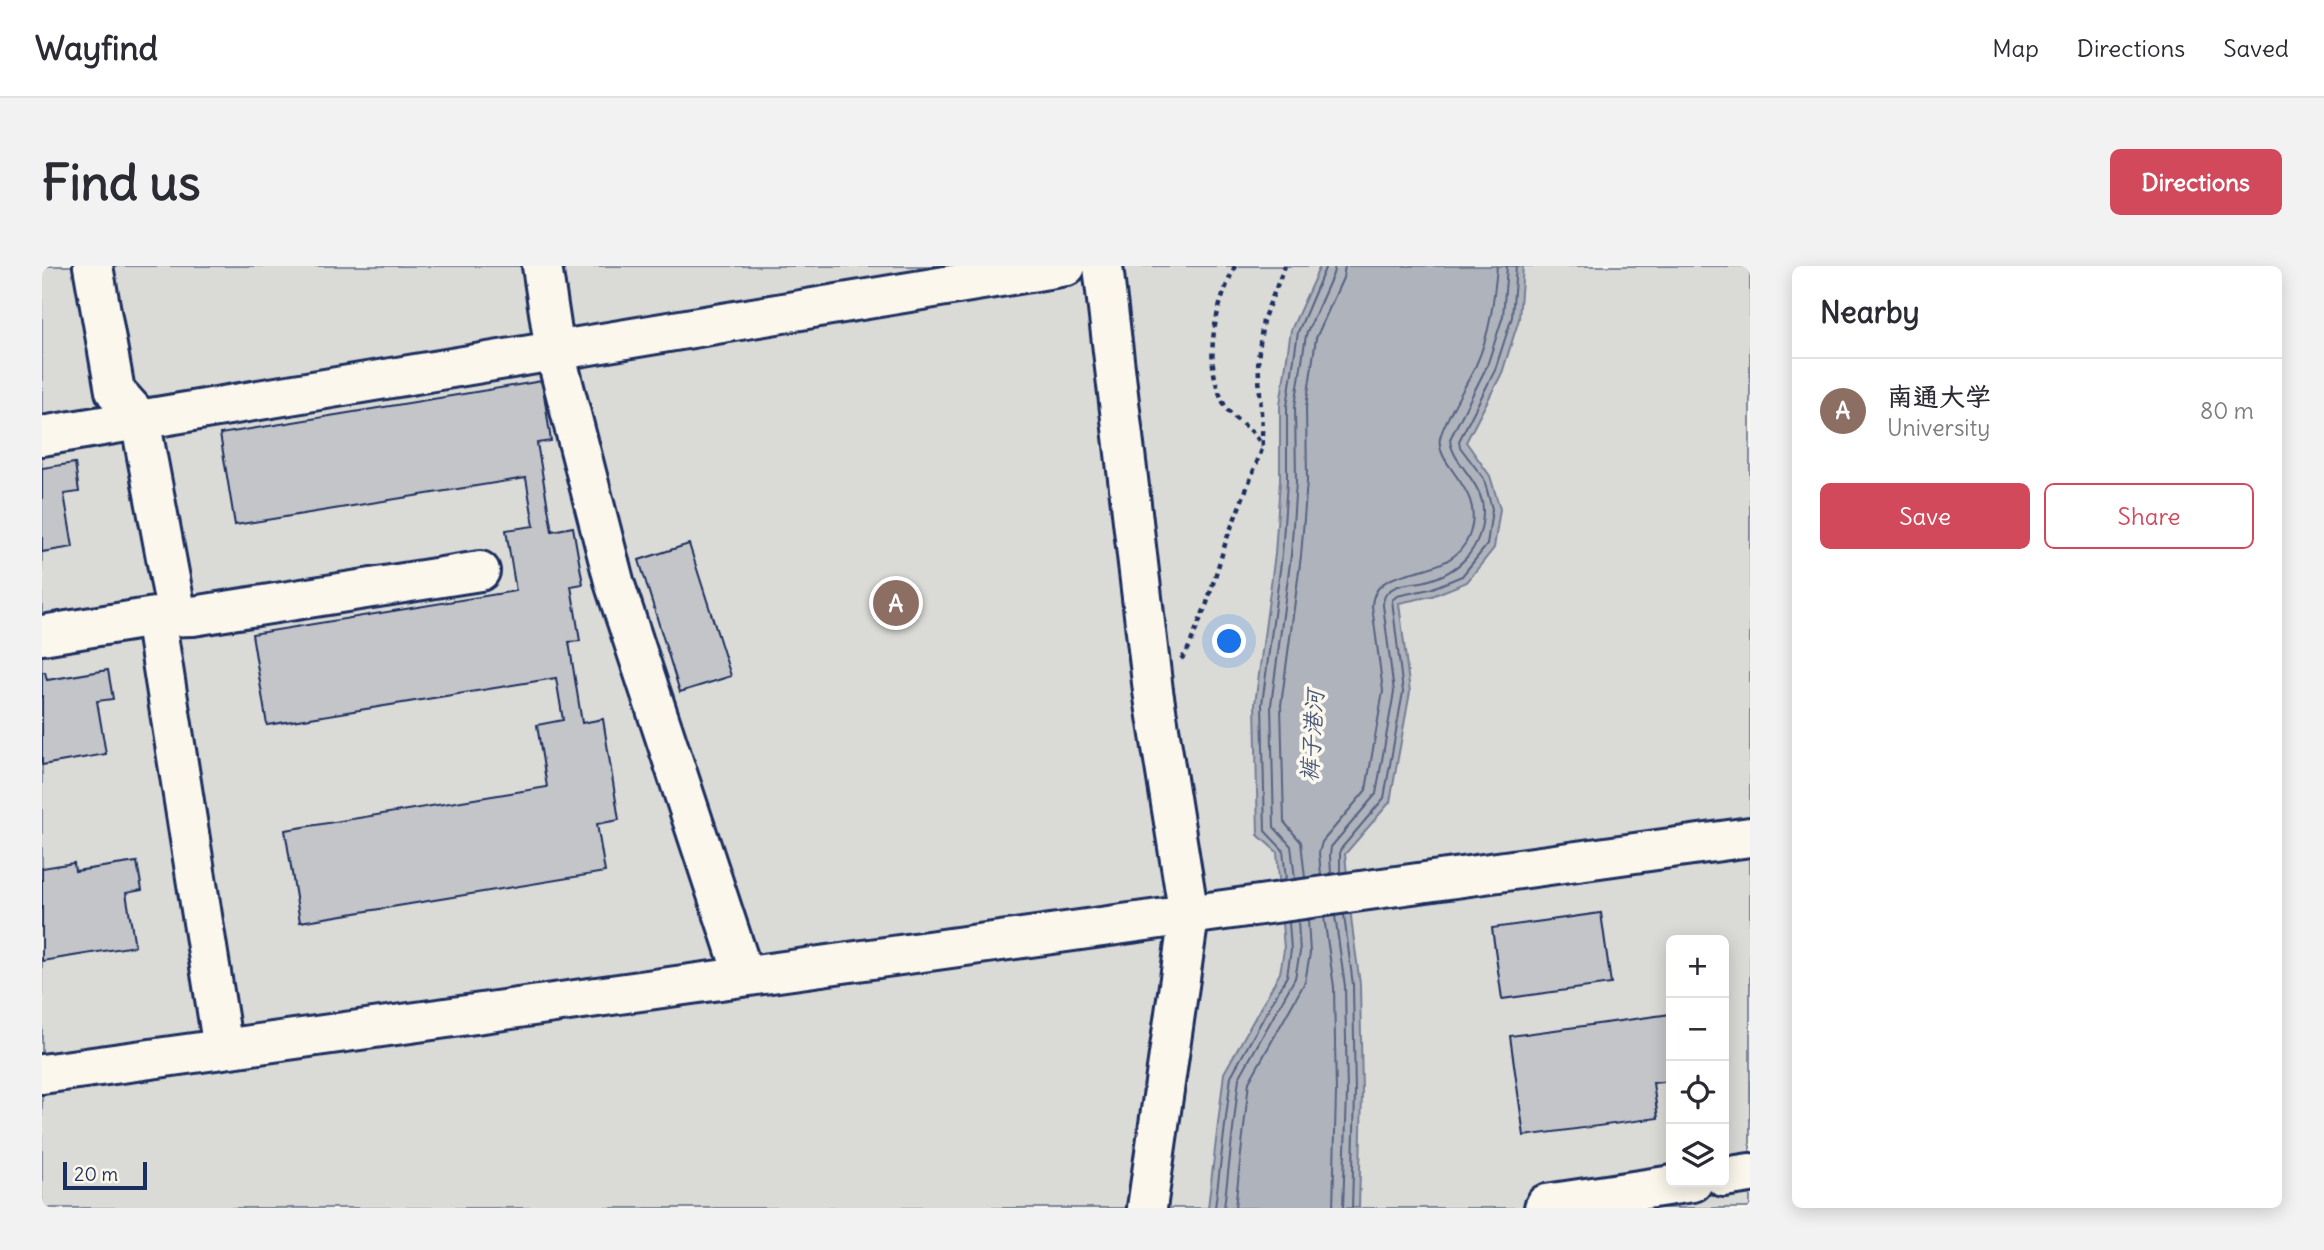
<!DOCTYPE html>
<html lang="en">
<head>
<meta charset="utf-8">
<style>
  body { margin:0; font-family:Delius,"LXGW WenKai TC",sans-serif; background:#f2f2f3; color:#2b2b33 }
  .controls { position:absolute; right:21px; bottom:21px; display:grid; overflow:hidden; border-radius:10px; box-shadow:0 4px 18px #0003 }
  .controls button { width:63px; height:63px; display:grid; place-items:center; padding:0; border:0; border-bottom:2px solid #e1e1e2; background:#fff; color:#2b2b33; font:35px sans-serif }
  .scale { position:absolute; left:21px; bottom:18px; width:84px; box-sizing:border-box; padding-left:7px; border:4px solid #1b2f5e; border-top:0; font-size:19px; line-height:24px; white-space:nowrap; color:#1b2f5e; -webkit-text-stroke:5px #fbf7ec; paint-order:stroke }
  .you { position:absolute; left:1188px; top:376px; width:24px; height:24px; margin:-18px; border:5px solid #fff; border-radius:50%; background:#1a73e8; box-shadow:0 0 0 10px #1a73e833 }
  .badge { display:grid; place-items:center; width:46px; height:46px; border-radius:50%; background:#d1495b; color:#fff; font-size:23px; font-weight:700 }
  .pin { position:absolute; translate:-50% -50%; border:4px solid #fff; box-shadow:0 2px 7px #0006 }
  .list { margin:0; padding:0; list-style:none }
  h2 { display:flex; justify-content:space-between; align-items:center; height:91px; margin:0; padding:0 28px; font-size:30px }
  h2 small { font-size:23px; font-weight:400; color:#7c7c81 }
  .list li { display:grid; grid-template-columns:46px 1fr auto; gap:21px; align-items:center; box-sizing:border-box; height:105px; padding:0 28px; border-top:2px solid #e1e1e2 }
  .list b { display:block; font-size:26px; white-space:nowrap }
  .list p { margin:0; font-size:23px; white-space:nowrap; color:#7c7c81 }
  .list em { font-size:23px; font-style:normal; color:#7c7c81 }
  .actions { display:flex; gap:14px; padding:21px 28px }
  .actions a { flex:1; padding:16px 0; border:2px solid #d1495b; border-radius:10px; text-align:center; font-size:24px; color:#d1495b }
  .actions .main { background:#d1495b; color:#fff }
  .icon { flex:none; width:38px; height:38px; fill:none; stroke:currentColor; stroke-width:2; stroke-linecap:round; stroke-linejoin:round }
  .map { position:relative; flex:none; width:1708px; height:942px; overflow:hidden; border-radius:10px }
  header { display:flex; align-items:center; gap:42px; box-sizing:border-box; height:98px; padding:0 35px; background:#fff; border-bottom:2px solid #e1e1e2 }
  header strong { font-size:33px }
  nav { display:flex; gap:38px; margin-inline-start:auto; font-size:24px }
  .intro { display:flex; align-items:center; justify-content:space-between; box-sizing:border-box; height:168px; padding:0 42px }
  h1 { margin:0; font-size:49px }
  .button { padding:18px 32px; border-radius:10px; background:#d1495b; color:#fff; font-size:24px; font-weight:700 }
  main { display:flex; gap:42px; padding:0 42px }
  aside { flex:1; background:#fff; border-radius:10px; box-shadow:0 4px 18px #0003 }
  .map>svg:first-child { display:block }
</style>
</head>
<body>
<header>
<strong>Wayfind</strong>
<nav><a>Map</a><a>Directions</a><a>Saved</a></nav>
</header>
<div class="intro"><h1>Find us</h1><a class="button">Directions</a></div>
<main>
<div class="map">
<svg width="1708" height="942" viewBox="0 0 1708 942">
  <rect width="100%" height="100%" fill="#fbf7ec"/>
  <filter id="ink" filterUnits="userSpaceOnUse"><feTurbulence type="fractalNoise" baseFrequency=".0143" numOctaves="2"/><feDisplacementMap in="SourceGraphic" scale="14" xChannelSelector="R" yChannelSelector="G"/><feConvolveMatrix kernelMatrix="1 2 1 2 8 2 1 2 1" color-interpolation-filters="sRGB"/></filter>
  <g filter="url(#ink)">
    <!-- green -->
    <path fill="#dadad7" stroke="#7a849a" stroke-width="2" fill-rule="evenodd" d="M0 0H1708V942H0ZM1629 674H1682V916H1629Z"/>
    <!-- water -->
    <path fill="#afb3bb" stroke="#747e96" stroke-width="2" d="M1278 0H1481L1477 53 1460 107 1424 176 1448 210 1458 243 1452 282 1425 316 1390 330 1357 337 1368 426 1348 536 1303 588 1310 660 1318 718 1320 827 1317 942H1166L1182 807 1238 707 1242 684 1235 586 1216 569 1213 438 1233 288 1238 214V139L1249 64Z"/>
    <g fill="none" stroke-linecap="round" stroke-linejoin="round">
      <!-- shore -->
      <path stroke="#566483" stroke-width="2" d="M1298 607V584L1342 532 1361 426 1350 334 1355 330 1388 323 1420 310 1445 279 1450 243 1442 213 1418 181 1417 175 1453 104 1470 51 1474 0
        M1289 608 1288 589 1289 581 1334 528 1352 426 1341 339C1341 333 1342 329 1347 325 1356 317 1373 318 1384 315 1418 306 1440 283 1441 246 1442 216 1409 197 1408 173L1445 100 1461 50 1465 0
        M1279 609 1277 587 1280 576 1324 524 1341 425 1330 340C1332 293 1408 319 1427 270 1445 222 1393 202 1398 172 1401 156 1426 117 1434 99 1448 68 1452 34 1455 0
        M1263 612 1259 576 1242 556 1239 439 1259 290 1265 215 1264 141 1274 72 1301 12 1303 0
        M1253 613 1249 580 1232 561 1229 439 1249 289 1254 215 1253 140 1264 69 1291 8 1293 0
        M1244 614 1241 584 1223 565 1220 438 1240 289 1245 215V140L1256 66 1284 0
        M1302 649 1311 719 1313 827 1310 942
        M1293 650 1303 720 1305 827 1301 942
        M1282 651 1292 721 1294 827 1291 942
        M1173 942 1189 810 1245 710 1249 684 1247 656
        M1182 942 1197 812 1253 712 1258 686 1256 655
        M1193 942 1207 816 1263 716 1268 687 1266 654"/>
    </g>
    <!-- building -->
    <path fill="#c3c5c9" stroke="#1b2f5e" stroke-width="2" d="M500 115 509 175 495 177 510 265 531 261 541 318 529 320 538 375 527 376 540 457 561 453 577 554 555 558 563 606 258 656 243 564 505 521 495 459 521 454 514 412 225 459 210 368 474 325 464 264 492 260 484 212 193 259 178 168Z
      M33 197 37 226 22 228 31 281 0 286V202Z
      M647 278 689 410 638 426 597 294Z
      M66 404 71 433 55 435 64 488 0 499V406H3L5 414Z
      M95 596 100 624 84 627 93 680 0 695V602L32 597 33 605Z
      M1559 647 1569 718 1460 733 1450 662Z
      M1629 748V815L1611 817 1616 852 1482 870 1468 770Z"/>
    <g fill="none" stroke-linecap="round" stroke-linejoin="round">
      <defs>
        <path id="minor" d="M51 0 73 125 98 153 135 350
          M500 0 513 86 573 319 702 710
          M1061 0 1111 425 1147 650 1105 942
          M0 170 1024 0
          M113 351 151 350 438 305
          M0 369 113 351 181 783
          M0 808 1708 571
          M1682 911 1708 907
          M1502 942 1504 938 1651 916"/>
      </defs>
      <!-- minor casing -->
      <use href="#minor" stroke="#1b2f5e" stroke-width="44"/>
      <!-- path -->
      <path stroke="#1b2f5e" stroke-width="4.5" stroke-dasharray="5 5" stroke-linecap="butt" d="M1193 0C1174 40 1161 89 1179 131 1181 136 1183 142 1187 146 1200 161 1209 159 1220 180
        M1139 393 1144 388 1165 337 1185 272 1221 181 1216 93 1221 54 1243 0"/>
      <!-- minor -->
      <use href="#minor" stroke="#fbf7ec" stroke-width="38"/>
    </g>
  </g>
  <g text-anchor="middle" stroke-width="7" stroke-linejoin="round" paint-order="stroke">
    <!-- water labels -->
    <g font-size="23" font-style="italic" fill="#47577a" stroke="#fbf7ec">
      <text transform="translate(1270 470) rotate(-86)" y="8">裤子港河</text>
    </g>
  </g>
</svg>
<div class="controls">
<button>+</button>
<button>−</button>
<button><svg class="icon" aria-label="locate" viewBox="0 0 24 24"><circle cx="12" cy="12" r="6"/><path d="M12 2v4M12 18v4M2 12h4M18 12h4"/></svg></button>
<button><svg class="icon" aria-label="layers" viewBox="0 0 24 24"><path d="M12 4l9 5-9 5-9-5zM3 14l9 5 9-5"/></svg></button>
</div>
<div class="scale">20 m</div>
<div class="you"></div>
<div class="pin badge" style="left:854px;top:337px;background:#8d6e63">A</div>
</div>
<aside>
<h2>Nearby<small></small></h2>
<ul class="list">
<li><span class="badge" style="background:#8d6e63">A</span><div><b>南通大学</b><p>University</p></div><em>80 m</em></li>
</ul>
<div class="actions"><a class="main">Save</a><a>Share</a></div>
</aside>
</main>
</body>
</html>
